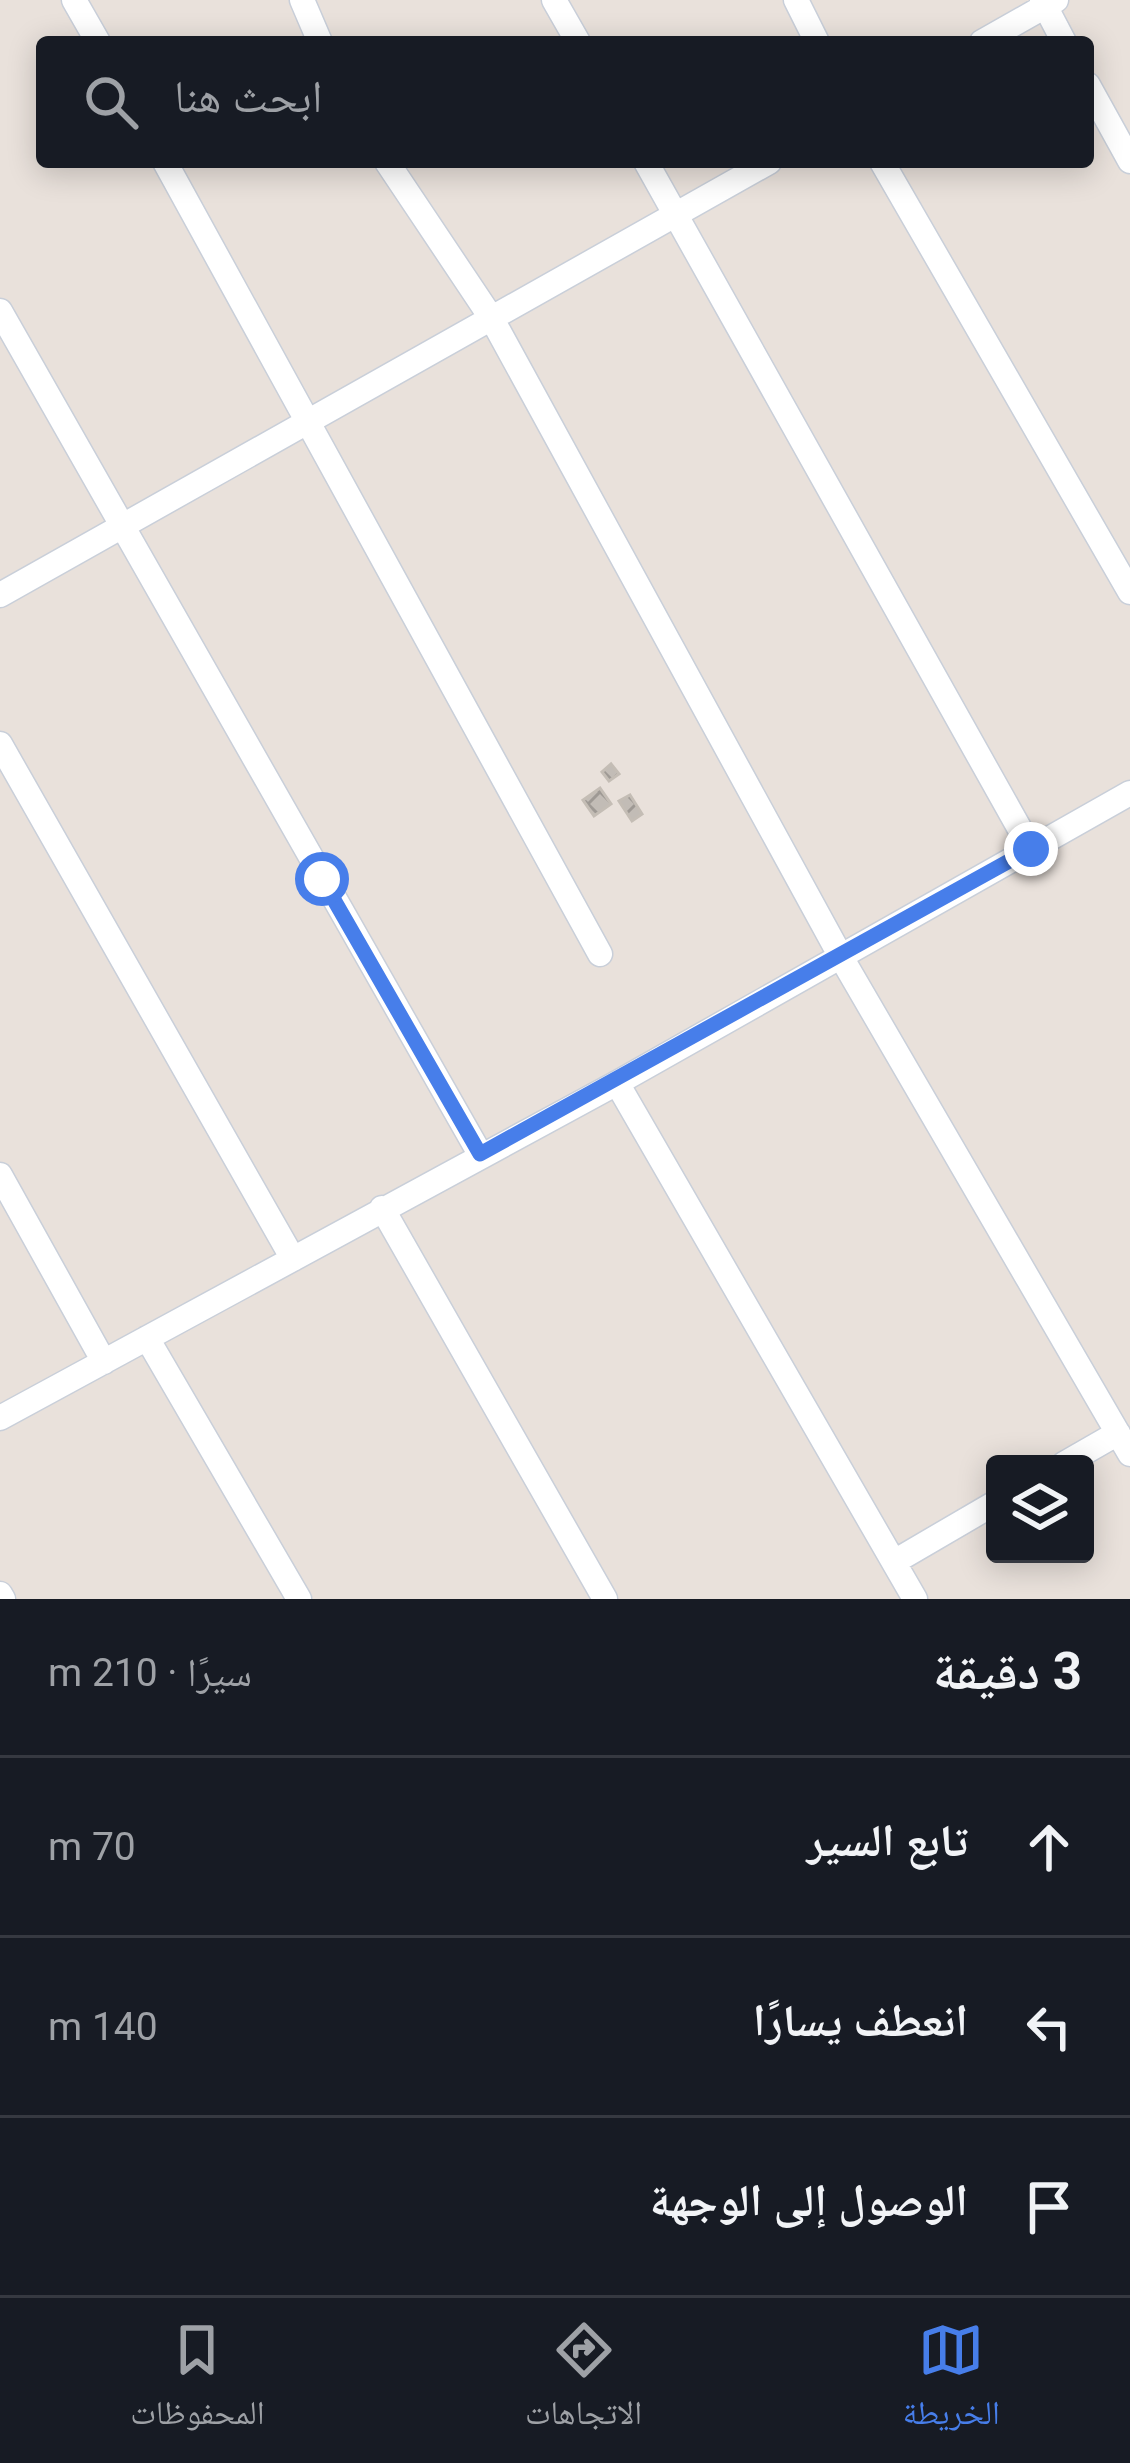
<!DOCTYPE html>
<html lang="ar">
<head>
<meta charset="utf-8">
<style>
  body { margin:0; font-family:Roboto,"Noto Naskh Arabic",sans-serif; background:#20242c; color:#f1f3f6; direction:rtl }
  .controls { position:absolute; right:36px; bottom:36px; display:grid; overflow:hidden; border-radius:12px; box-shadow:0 6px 30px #0003 }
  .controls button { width:108px; height:108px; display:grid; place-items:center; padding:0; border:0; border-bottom:3px solid #363941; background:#171b24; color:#f1f3f6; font:60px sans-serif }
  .stop { position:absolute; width:36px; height:36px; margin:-27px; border:9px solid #477eea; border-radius:50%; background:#fff }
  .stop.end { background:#477eea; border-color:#fff; box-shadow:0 3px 12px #0008 }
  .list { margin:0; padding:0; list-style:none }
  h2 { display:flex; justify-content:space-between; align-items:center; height:156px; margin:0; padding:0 48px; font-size:51px }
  h2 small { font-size:39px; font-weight:400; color:#9ea1a6 }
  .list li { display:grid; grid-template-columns:78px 1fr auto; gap:36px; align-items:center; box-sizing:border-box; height:180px; padding:0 48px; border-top:3px solid #363941 }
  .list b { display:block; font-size:45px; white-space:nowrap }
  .list em { font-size:39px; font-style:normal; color:#9ea1a6 }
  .icon { flex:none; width:66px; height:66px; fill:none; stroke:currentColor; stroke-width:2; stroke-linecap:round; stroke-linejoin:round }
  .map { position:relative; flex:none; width:1130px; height:1599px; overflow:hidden; direction:ltr }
  .search { position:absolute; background:#171b24; box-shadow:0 6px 30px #0003; left:36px; right:36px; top:36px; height:132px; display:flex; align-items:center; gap:30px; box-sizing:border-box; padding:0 42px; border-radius:12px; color:#9ea1a6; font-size:45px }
  .sheet { height:696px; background:#171b24 }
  nav { display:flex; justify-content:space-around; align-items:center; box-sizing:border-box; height:168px; border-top:3px solid #363941; background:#171b24; font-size:33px; color:#9ea1a6 }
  nav a { display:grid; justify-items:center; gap:6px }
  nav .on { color:#477eea }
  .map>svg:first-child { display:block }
</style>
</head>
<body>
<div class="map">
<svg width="1130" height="1599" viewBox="0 0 1130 1599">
  <defs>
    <pattern id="building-cross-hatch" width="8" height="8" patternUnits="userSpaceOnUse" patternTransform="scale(3)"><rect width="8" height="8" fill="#c2bcb6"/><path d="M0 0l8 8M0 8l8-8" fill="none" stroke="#9e9994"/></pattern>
  </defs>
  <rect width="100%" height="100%" fill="#e9e1db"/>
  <!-- building -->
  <path fill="url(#building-cross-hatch)" stroke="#c4bdb5" stroke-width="3" d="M611 764 619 774 609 781 602 772Z
    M600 788 611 804 594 816 583 800Z
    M630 795 642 814 632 821 619 801Z"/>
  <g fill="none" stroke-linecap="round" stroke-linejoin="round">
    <defs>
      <path id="street" d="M74 0 98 42
        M302 0 320 42
        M554 0 578 42
        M796 0 817 42
        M1042 0 1064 42
        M982 42 1056 0
        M1088 85 1130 161
        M165 162 600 954
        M387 162 492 319 841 957 1130 1454
        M646 162 1031 849
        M882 162 1130 592
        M0 311 480 1154
        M0 595 769 162
        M0 744 293 1259
        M617 1083 915 1599
        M0 1175 104 1362
        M382 1208 605 1599
        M147 1338 299 1599
        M0 1418 617 1083 1130 793
        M1064 1464 1118 1433
        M894 1562 995 1503
        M0 1594 3 1599"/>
    </defs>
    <!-- street casing -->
    <use href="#street" stroke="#c9cfd9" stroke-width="27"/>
    <!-- street -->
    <use href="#street" stroke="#fff" stroke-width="24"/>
  </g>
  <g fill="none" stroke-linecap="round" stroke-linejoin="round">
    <!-- route -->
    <path stroke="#477eea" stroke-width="15" d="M322 879 480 1154 1031 849"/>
  </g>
</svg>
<div class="controls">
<button><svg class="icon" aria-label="layers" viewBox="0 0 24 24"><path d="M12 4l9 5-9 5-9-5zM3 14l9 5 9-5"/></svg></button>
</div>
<div class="stop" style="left:322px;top:879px"></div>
<div class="stop end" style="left:1031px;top:849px"></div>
<div class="search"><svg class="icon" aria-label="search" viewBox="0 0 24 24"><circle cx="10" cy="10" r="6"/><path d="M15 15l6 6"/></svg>ابحث هنا</div>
</div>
<section class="sheet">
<h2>3 دقيقة<small>سيرًا · 210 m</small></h2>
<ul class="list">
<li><svg class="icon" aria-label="ahead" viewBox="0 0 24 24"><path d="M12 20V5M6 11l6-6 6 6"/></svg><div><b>تابع السير</b></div><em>70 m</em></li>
<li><svg class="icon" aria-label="left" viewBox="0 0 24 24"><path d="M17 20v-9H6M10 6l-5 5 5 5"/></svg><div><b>انعطف يسارًا</b></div><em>140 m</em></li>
<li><svg class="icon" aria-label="arrive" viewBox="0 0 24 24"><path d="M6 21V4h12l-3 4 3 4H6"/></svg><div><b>الوصول إلى الوجهة</b></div></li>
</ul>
</section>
<nav>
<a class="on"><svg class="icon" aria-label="map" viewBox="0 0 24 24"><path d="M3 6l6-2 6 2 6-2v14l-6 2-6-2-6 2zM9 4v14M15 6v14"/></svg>الخريطة</a>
<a><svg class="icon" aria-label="directions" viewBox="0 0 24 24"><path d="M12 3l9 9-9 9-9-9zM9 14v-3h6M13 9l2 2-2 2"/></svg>الاتجاهات</a>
<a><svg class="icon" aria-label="saved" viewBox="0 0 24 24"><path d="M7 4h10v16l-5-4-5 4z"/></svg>المحفوظات</a>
</nav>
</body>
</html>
